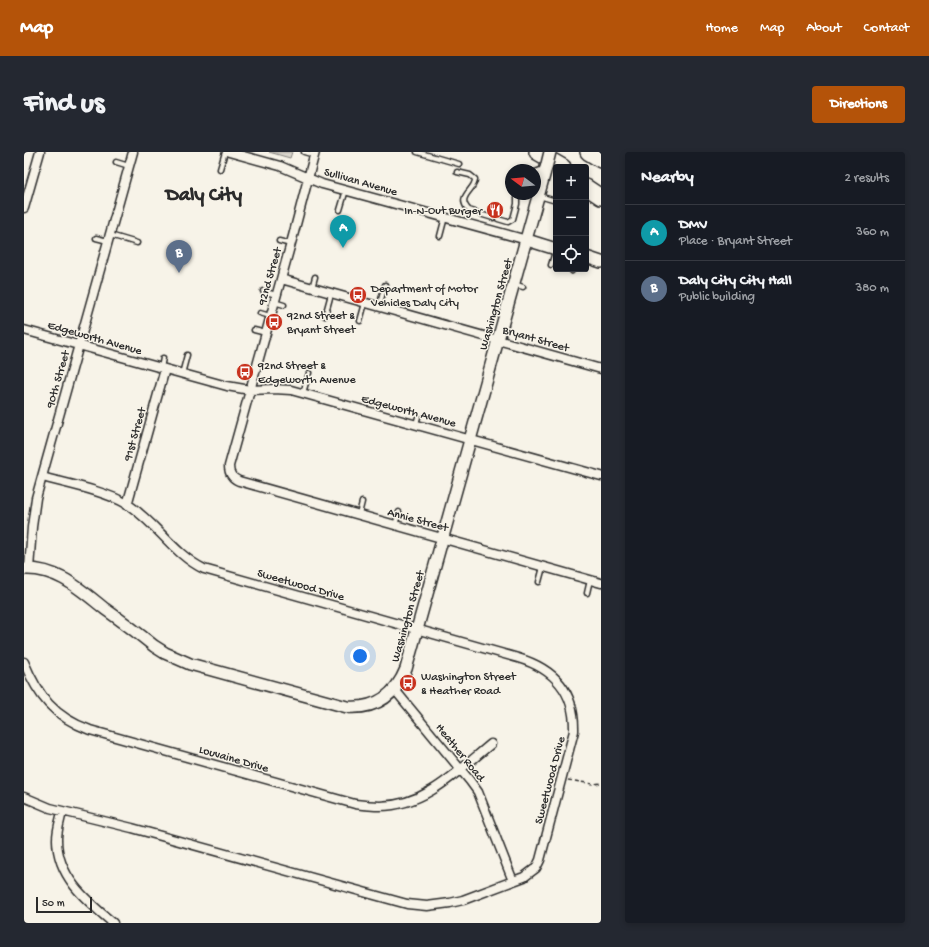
<!DOCTYPE html>
<html lang="en">
<head>
<meta charset="utf-8">
<style>
  body { margin:0; font-family:"Gochi Hand",sans-serif; background:#242831; color:#f1f3f6 }
  .controls { position:absolute; right:12px; top:12px; display:grid; overflow:hidden; border-radius:4px; box-shadow:0 2px 6px #0003 }
  .controls button { width:36px; height:36px; display:grid; place-items:center; padding:0; border:0; border-bottom:1px solid #363941; background:#171b24; color:#f1f3f6; font:20px sans-serif }
  .compass { position:absolute; left:481px; top:12px; width:36px; height:36px; border-radius:50%; background:#171b24; box-shadow:0 2px 6px #0003; rotate:286deg }
  .scale { position:absolute; left:12px; bottom:10px; width:56px; box-sizing:border-box; padding-left:4px; border:2px solid #2b2b2b; border-top:0; font-size:11px; line-height:14px; white-space:nowrap; color:#2b2b2b; -webkit-text-stroke:3px #f7f3e8; paint-order:stroke }
  .you { position:absolute; left:336px; top:504px; width:14px; height:14px; margin:-10px; border:3px solid #fff; border-radius:50%; background:#1a73e8; box-shadow:0 0 0 6px #1a73e833 }
  .badge { display:grid; place-items:center; width:26px; height:26px; border-radius:50%; background:#b45309; color:#fff; font-size:13px; font-weight:700 }
  .pin { position:absolute; translate:-50% -33px; filter:drop-shadow(0 1px 2px #0008) }
  .pin::after { content:''; position:absolute; top:21px; width:14px; height:12px; background:inherit; clip-path:polygon(0 0,100% 0,50% 100%) }
  .list { margin:0; padding:0; list-style:none }
  h2 { display:flex; justify-content:space-between; align-items:center; height:52px; margin:0; padding:0 16px; font-size:17px }
  h2 small { font-size:13px; font-weight:400; color:#9ea1a6 }
  .list li { display:grid; grid-template-columns:26px 1fr auto; gap:12px; align-items:center; box-sizing:border-box; height:56px; padding:0 16px; border-top:1px solid #363941 }
  .list b { display:block; font-size:15px; white-space:nowrap }
  .list p { margin:0; font-size:13px; white-space:nowrap; color:#9ea1a6 }
  .list em { font-size:13px; font-style:normal; color:#9ea1a6 }
  .icon { flex:none; width:22px; height:22px; fill:none; stroke:currentColor; stroke-width:2; stroke-linecap:round; stroke-linejoin:round }
  .map { position:relative; flex:none; width:577px; height:771px; overflow:hidden; border-radius:4px }
  header { display:flex; align-items:center; gap:24px; box-sizing:border-box; height:56px; padding:0 20px; background:#b45309; color:#fff }
  header strong { font-size:19px }
  nav { display:flex; gap:22px; margin-inline-start:auto; font-size:14px }
  .intro { display:flex; align-items:center; justify-content:space-between; box-sizing:border-box; height:96px; padding:0 24px }
  h1 { margin:0; font-size:28px }
  .button { padding:10px 18px; border-radius:4px; background:#b45309; color:#fff; font-size:14px; font-weight:700 }
  main { display:flex; gap:24px; padding:0 24px }
  aside { flex:1; background:#171b24; border-radius:4px; box-shadow:0 2px 6px #0003 }
  .map>svg:first-child { display:block }
</style>
</head>
<body>
<header>
<strong>Map</strong>
<nav><a>Home</a><a>Map</a><a>About</a><a>Contact</a></nav>
</header>
<div class="intro"><h1>Find us</h1><a class="button">Directions</a></div>
<main>
<div class="map">
<svg width="577" height="771" viewBox="0 0 577 771">
  <rect width="100%" height="100%" fill="#f7f3e8"/>
  <filter id="ink" filterUnits="userSpaceOnUse"><feTurbulence type="fractalNoise" baseFrequency=".025" numOctaves="2"/><feDisplacementMap in="SourceGraphic" scale="8" xChannelSelector="R" yChannelSelector="G"/><feConvolveMatrix kernelMatrix="1 2 1 2 8 2 1 2 1" color-interpolation-filters="sRGB"/></filter>
  <g filter="url(#ink)">
    <!-- green -->
    <path fill="#dad6cc" stroke="#82807c" d="M245 0H268L266 6Z"/>
    <g fill="none" stroke-linecap="round" stroke-linejoin="round">
      <defs>
        <path id="lane" d="M280 0 290 3
          M393 0 435 12
          M92 10 105 14
          M196 17 201 0
          M433 20 446 23 451 27C452 38 431 44 445 58L454 61
          M511 20 519 17
          M515 44 532 49
          M316 58 322 38
          M459 63 469 66
          M474 67 484 70 489 67 493 52V42
          M86 83 113 91
          M416 84 421 65
          M72 86 84 89
          M255 89 267 92
          M527 113 532 97
          M548 119 549 117
          M490 132 499 135
          M288 136 291 125
          M239 139 252 143
          M250 150 260 153
          M355 155 361 133
          M236 161 246 164
          M301 164 307 142
          M336 169 341 151
          M230 178 242 181
          M137 216 139 206
          M158 222 163 203
          M279 241 285 221
          M392 272 394 265
          M335 362 338 350
          M371 373 375 360
          M515 430 519 415
          M563 441 566 428"/>
        <path id="street" d="M205 0 256 14 298 32 503 88
          M291 0 269 84 205 314C205 322 208 326 215 329L577 431
          M0 56 16 0
          M257 127 577 217
          M0 178 203 234 226 238 250 237 267 238 577 324
          M103 353 141 217
          M5 417 8 375 12 346 109 0
          M0 510C14 544 30 565 66 578L331 652C339 653 348 654 356 654 401 654 434 619 467 592
          M371 538 446 629 454 640 489 729
          M0 645 26 656 108 676 372 749 383 752 403 754 426 751 439 748 500 725 512 716 516 708 550 579C551 540 531 517 494 506L180 417C149 402 132 370 103 352 81 339 44 332 18 325
          M38 660C36 669 33 678 33 687 33 725 63 749 89 771"/>
        <path id="secondary" d="M503 88 532 97
          M562 105 577 110
          M0 417C33 415 57 438 81 457 98 469 114 481 130 494L141 501 166 512 323 555C352 557 371 544 382 517L522 16"/>
        <path id="highway" d="M513 0 539 15
          M564 0 577 8
          M562 35 577 45"/>
      </defs>
      <!-- lane casing -->
      <use href="#lane" stroke="#2b2b2b" stroke-width="7"/>
      <!-- street casing -->
      <use href="#street" stroke="#2b2b2b" stroke-width="11"/>
      <!-- secondary casing -->
      <use href="#secondary" stroke="#2b2b2b" stroke-width="14"/>
      <!-- highway casing -->
      <use href="#highway" stroke="#2b2b2b" stroke-width="18"/>
      <!-- path -->
      <path stroke="#2b2b2b" stroke-width="1.5" stroke-dasharray="4 3" stroke-linecap="butt" d="M544 628 569 632 577 631"/>
      <!-- lane -->
      <use href="#lane" stroke="#f7f3e8" stroke-width="4"/>
      <!-- street -->
      <use href="#street" stroke="#f7f3e8" stroke-width="8"/>
      <!-- secondary -->
      <use href="#secondary" stroke="#f7f3e8" stroke-width="11"/>
      <!-- highway -->
      <use href="#highway" stroke="#f7f3e8" stroke-width="15"/>
      <defs>
        <path id="secondary-bridge" d="M522 16 526 0"/>
      </defs>
      <!-- secondary-bridge casing -->
      <use href="#secondary-bridge" stroke="#2b2b2b" stroke-width="14" stroke-linecap="butt"/>
      <!-- secondary-bridge -->
      <use href="#secondary-bridge" stroke="#f7f3e8" stroke-width="11"/>
    </g>
  </g>
  <!-- icons -->
  <defs>
    <symbol id="restaurant-disc" viewBox="-11 -11 22 22"><circle r="9.5" fill="#c8321e" stroke="#f7f3e8"/><path d="M-5-6h1v4h1v-4h1v4h1v-4h1v5L-1.5 .5V6h-2V.5L-5-1ZM5-6V6H3V1.5H1.5Q1.5-4 5-6Z" fill="#fff"/></symbol>
    <symbol id="bus-disc" viewBox="-11 -11 22 22"><circle r="9.5" fill="#c8321e" stroke="#f7f3e8"/><path d="M-5-6H5V4H4V6H2V4H-2V6H-4V4H-5ZM-3.5-4V0h7V-4ZM-3.5 1.2v1.5H-2V1.2ZM2 1.2v1.5H3.5V1.2Z" fill="#fff"/></symbol>
  </defs>
  <g fill-rule="evenodd">
    <use href="#restaurant-disc" x="461" y="48" width="20" height="20"/>
    <use href="#bus-disc" x="324" y="133" width="20" height="20"/>
    <use href="#bus-disc" x="240" y="160" width="20" height="20"/>
    <use href="#bus-disc" x="211" y="210" width="20" height="20"/>
    <use href="#bus-disc" x="374" y="521" width="20" height="20"/>
  </g>
  <g text-anchor="middle" stroke-width="3" stroke-linejoin="round" paint-order="stroke">
    <!-- street labels -->
    <g font-size="12" fill="#2b2b2b" stroke="#f7f3e8">
      <text transform="translate(337 29) rotate(16)" y="4">Sullivan Avenue</text>
      <text transform="translate(245 124) rotate(-74)" y="4">92nd Street</text>
      <text transform="translate(471 152) rotate(-74)" y="4">Washington Street</text>
      <text transform="translate(71 185) rotate(16)" y="4">Edgeworth Avenue</text>
      <text transform="translate(512 186) rotate(16)" y="4">Bryant Street</text>
      <text transform="translate(33 227) rotate(-74)" y="4">90th Street</text>
      <text transform="translate(385 258) rotate(15)" y="4">Edgeworth Avenue</text>
      <text transform="translate(110 282) rotate(-74)" y="4">91st Street</text>
      <text transform="translate(394 367) rotate(15)" y="4">Annie Street</text>
      <text transform="translate(277 432) rotate(16)" y="4">Sweetwood Drive</text>
      <text transform="translate(383 464) rotate(-74)" y="4">Washington Street</text>
      <text transform="translate(437 600) rotate(51)" y="4">Heather Road</text>
      <text transform="translate(210 606) rotate(16)" y="4">Louvaine Drive</text>
      <text transform="translate(525 628) rotate(-75)" y="4">Sweetwood Drive</text>
    </g>
    <!-- poi labels -->
    <g font-size="12" fill="#2b2b2b" stroke="#f7f3e8" text-anchor="start">
      <text x="458" y="62" text-anchor="end">In-N-Out Burger</text>
      <text x="347" y="140">Department of Motor<tspan x="347" dy="14">Vehicles Daly City</tspan></text>
      <text x="263" y="167">92nd Street &amp;<tspan x="263" dy="14">Bryant Street</tspan></text>
      <text x="234" y="217">92nd Street &amp;<tspan x="234" dy="14">Edgeworth Avenue</tspan></text>
      <text x="397" y="528">Washington Street<tspan x="397" dy="14">&amp; Heather Road</tspan></text>
    </g>
    <!-- town labels -->
    <g font-size="20" font-weight="bold" fill="#2b2b2b" stroke="#f7f3e8">
      <text x="180" y="48">Daly City</text>
    </g>
  </g>
</svg>
<div class="controls">
<button>+</button>
<button>−</button>
<button><svg class="icon" aria-label="locate" viewBox="0 0 24 24"><circle cx="12" cy="12" r="6"/><path d="M12 2v4M12 18v4M2 12h4M18 12h4"/></svg></button>
</div>
<svg class="compass" viewBox="-18 -18 36 36"><path d="M0-13l5 13h-10z" fill="#e53935"/><path d="M0 13l5-13h-10z" fill="#9ea1a6"/></svg>
<div class="scale">50 m</div>
<div class="you"></div>
<div class="pin badge" style="left:319px;top:96px;background:#0f9aa8">A</div>
<div class="pin badge" style="left:155px;top:121px;background:#5c6f8a">B</div>
</div>
<aside>
<h2>Nearby<small>2 results</small></h2>
<ul class="list">
<li><span class="badge" style="background:#0f9aa8">A</span><div><b>DMV</b><p>Place · Bryant Street</p></div><em>360 m</em></li>
<li><span class="badge" style="background:#5c6f8a">B</span><div><b>Daly City City Hall</b><p>Public building</p></div><em>380 m</em></li>
</ul>
</aside>
</main>
</body>
</html>
